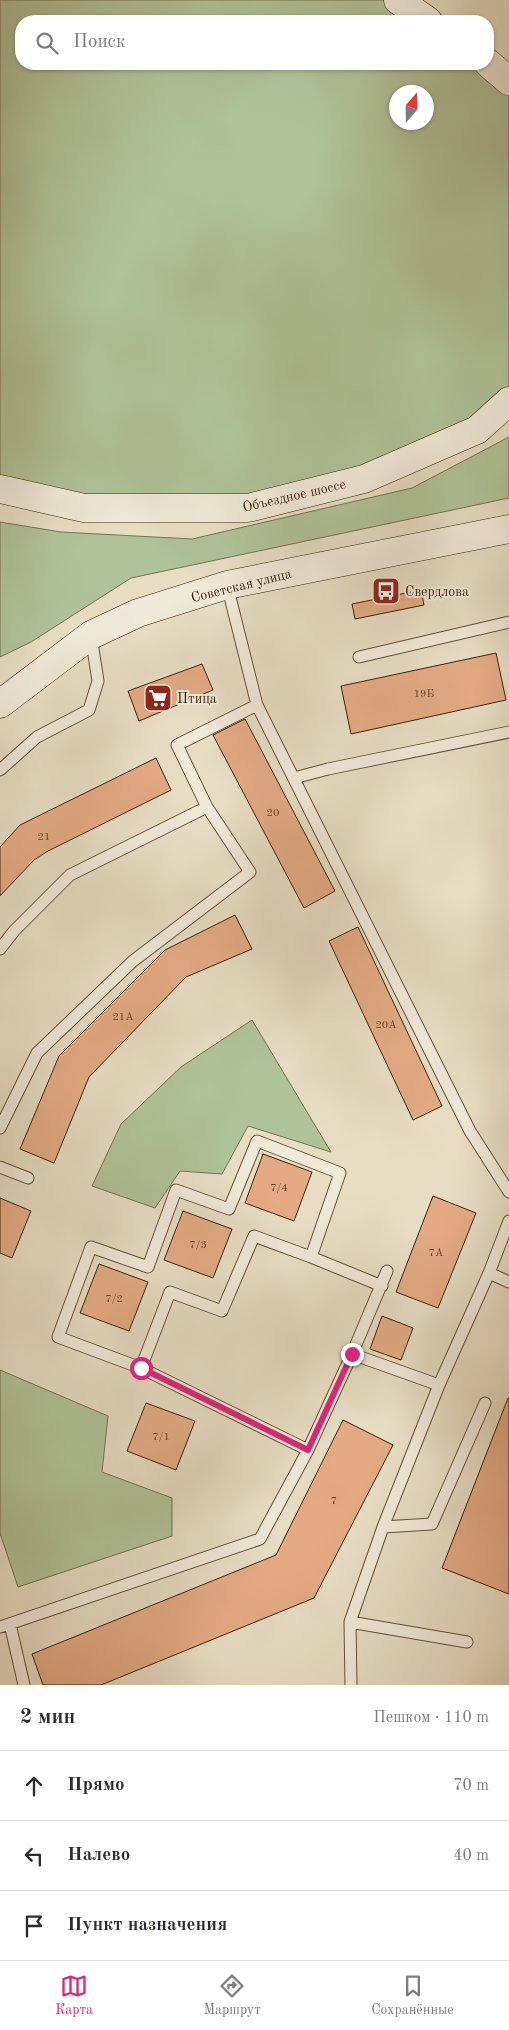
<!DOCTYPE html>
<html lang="ru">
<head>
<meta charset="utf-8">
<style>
  body { margin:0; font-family:"Old Standard TT",serif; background:#f2f2f3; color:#2b2b33 }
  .compass { position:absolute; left:389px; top:85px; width:45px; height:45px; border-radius:50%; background:#fff; box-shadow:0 1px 4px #0004; rotate:20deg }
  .stop { position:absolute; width:15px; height:15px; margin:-11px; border:4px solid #db2777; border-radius:50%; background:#fff }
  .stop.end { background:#db2777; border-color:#fff; box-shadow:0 1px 5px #0008 }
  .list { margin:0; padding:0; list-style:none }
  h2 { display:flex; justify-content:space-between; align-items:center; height:65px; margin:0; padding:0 20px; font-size:21px }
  h2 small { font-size:16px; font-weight:400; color:#7c7c81 }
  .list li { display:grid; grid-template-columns:32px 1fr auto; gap:15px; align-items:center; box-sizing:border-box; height:70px; padding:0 20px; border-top:1px solid #e1e1e2 }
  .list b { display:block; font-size:19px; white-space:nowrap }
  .list em { font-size:16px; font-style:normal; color:#7c7c81 }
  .icon { flex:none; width:28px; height:28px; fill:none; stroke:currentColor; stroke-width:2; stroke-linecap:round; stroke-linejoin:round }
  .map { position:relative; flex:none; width:509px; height:1685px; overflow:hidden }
  .search { position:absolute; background:#fff; box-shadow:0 1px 4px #0004; left:15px; right:15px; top:15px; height:55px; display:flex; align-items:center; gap:12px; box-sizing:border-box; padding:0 18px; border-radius:20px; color:#7c7c81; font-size:19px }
  .sheet { height:275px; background:#fff }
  nav { display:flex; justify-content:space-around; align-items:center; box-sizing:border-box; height:70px; border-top:1px solid #e1e1e2; background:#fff; font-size:14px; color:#7c7c81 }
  nav a { display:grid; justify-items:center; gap:2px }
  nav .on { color:#db2777 }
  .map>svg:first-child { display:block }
</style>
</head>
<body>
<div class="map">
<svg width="509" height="1685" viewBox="0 0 509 1685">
  <rect width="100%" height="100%" fill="#e6ddc3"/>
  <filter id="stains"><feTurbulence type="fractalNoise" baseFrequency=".004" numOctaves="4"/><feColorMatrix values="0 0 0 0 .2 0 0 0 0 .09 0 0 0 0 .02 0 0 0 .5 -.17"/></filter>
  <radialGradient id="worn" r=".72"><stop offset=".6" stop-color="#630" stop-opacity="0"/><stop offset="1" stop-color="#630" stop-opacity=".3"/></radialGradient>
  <!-- green -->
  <path fill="#b0c298" stroke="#777250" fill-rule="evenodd" d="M0 0H387L415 21H21V64H473L509 92V392L474 425 364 471 256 501 89 502 0 483ZM396 92H426V122H396Z
    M509 437V498L131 578 31 642 0 657V522L61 532 192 539 412 488Z
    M252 1020 331 1152 248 1126 222 1174 180 1171 155 1208 92 1186 121 1124 181 1067Z
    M0 1370 108 1416 102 1472 172 1498V1536L18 1587 0 1533Z"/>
  <!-- building -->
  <path fill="#e3aa84" stroke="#3e2207" d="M421 590 424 605 355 619 352 604Z
    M496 653 506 700 351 734 341 686Z
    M202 664 213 690 139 721 128 691Z
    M245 719 335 891 304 908 213 735Z
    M156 758 171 790 48 851 34 860 0 896V847L20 825Z
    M235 915 252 949 186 977 89 1077 54 1163 20 1149 59 1056 165 950Z
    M358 927 442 1106 413 1120 329 941Z
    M263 1154 312 1172 294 1221 245 1203Z
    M433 1196 476 1213 438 1308 396 1292Z
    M0 1198 31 1211 12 1258 0 1253Z
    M183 1211 232 1229 213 1278 164 1260Z
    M99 1264 148 1282 129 1331 80 1313Z
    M382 1316 413 1328 401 1360 370 1349Z
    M508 1398H509V1594L442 1568Z
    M146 1403 195 1421 176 1470 127 1451Z
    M343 1420 393 1445 314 1598 101 1685H43L32 1654 276 1555Z"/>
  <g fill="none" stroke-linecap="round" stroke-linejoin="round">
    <defs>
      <path id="lane" d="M227 585 257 705 470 1131 509 1192
        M359 657 509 622
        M0 770 37 737 89 710 98 681 91 636
        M294 778 328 769 509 732
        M0 949 14 931 70 875 207 807
        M0 1128 37 1053 133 961 250 872 207 807 177 745 257 705
        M0 1167 28 1178
        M311 1257 340 1173 257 1141 229 1209 176 1190 148 1267 91 1247 58 1337 141 1368 170 1292 222 1311 254 1236 311 1257 382 1286
        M387 1271 352 1354 439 1385
        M489 1273 509 1282
        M141 1368 308 1450
        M383 1527 432 1524 485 1403
        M350 1622 467 1642
        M10 1624 24 1685
        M0 1627 260 1539 308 1450 352 1354
        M351 1685 350 1622 383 1527 439 1385 489 1273 509 1221"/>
      <path id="secondary" d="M398 0 428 21
        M488 63 509 81
        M0 489 84 508H248L364 479 477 430 509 401
        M0 704 91 635 138 613 227 585 509 529"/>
    </defs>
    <!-- lane casing -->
    <use href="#lane" stroke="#685136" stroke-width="13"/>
    <!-- secondary casing -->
    <use href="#secondary" stroke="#3e2207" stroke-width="29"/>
    <!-- lane -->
    <use href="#lane" stroke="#efe9d8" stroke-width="11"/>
    <!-- secondary -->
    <use href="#secondary" stroke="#efe9d8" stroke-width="28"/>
  </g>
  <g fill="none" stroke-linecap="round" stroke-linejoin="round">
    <!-- route -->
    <path stroke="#db2777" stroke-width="6" d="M141 1368 308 1450 352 1354"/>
  </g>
  <!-- icons -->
  <defs>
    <symbol id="bus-square" viewBox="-11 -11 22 22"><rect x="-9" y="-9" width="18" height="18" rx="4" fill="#8f2418" stroke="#efe9d8"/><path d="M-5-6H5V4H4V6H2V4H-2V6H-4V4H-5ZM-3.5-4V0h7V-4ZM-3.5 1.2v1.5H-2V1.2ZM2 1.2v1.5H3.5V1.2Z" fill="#fff"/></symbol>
    <symbol id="supermarket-square" viewBox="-11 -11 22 22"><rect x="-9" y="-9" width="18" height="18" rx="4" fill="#8f2418" stroke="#efe9d8"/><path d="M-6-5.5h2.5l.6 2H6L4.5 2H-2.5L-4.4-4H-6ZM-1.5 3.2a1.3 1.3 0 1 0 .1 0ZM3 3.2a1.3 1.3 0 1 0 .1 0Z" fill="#fff"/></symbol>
  </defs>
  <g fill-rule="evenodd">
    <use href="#bus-square" x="370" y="575" width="32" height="32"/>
    <use href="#supermarket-square" x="142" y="682" width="32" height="32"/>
  </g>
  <g text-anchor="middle" stroke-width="4" stroke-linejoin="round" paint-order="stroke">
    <!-- number labels -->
    <g font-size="11" fill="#674426">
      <text x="424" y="697">19Б</text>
      <text x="273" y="816">20</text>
      <text x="44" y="840">21</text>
      <text x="123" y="1020">21А</text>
      <text x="386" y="1028">20А</text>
      <text x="279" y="1191">7/4</text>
      <text x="198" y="1248">7/3</text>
      <text x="436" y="1256">7А</text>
      <text x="114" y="1302">7/2</text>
      <text x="161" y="1440">7/1</text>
      <text x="334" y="1504">7</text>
    </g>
    <!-- street labels -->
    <g font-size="14" fill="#3e2207" stroke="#efe9d8">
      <text transform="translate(294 495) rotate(-13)" y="5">Объездное шоссе</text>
      <text transform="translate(241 585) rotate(-14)" y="5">Советская улица</text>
    </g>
    <!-- poi labels -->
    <g font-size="14" fill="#3e2207" stroke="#efe9d8" text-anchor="start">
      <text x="405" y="596">Свердлова</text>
      <text x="177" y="703">Птица</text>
    </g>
  </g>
  <rect width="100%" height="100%" filter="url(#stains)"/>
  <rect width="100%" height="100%" fill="url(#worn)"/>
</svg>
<svg class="compass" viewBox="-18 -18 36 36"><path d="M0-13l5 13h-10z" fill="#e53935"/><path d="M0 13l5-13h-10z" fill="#7c7c81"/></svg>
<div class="stop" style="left:141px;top:1368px"></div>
<div class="stop end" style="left:352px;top:1354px"></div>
<div class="search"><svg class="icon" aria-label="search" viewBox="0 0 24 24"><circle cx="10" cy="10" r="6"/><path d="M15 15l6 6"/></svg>Поиск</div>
</div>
<section class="sheet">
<h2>2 мин<small>Пешком · 110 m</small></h2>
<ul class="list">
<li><svg class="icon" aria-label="ahead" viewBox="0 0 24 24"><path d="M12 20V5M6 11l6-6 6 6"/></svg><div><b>Прямо</b></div><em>70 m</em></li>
<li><svg class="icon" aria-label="left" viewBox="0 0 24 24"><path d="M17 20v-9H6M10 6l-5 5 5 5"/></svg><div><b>Налево</b></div><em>40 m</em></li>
<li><svg class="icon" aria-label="arrive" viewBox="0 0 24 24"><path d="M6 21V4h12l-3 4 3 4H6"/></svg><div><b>Пункт назначения</b></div></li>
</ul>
</section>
<nav>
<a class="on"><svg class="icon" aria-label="map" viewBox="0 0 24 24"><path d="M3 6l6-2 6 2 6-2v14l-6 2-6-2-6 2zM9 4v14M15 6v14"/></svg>Карта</a>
<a><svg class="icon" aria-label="directions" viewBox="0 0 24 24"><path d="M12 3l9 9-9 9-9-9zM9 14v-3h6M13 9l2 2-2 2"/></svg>Маршрут</a>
<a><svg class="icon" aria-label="saved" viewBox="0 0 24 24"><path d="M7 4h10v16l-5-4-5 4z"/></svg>Сохранённые</a>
</nav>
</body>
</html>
